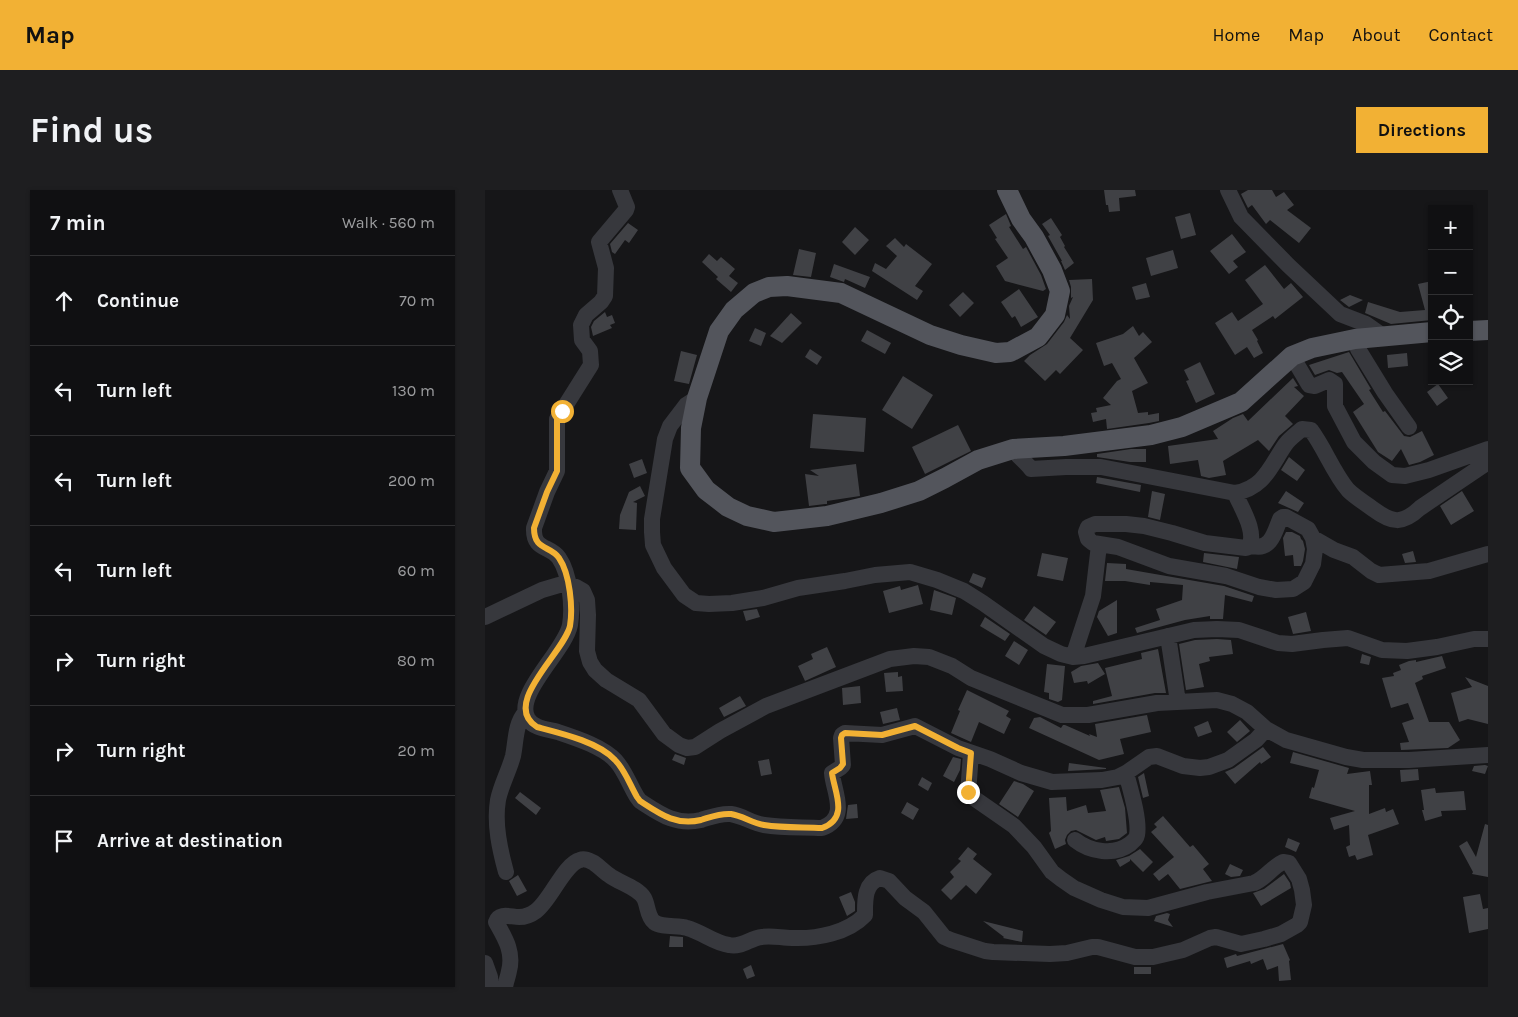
<!DOCTYPE html>
<html lang="en">
<head>
<meta charset="utf-8">
<style>
  body { margin:0; font-family:Karla,sans-serif; background:#1e1e20; color:#f1f3f6 }
  .controls { position:absolute; right:15px; top:15px; display:grid; overflow:hidden; border-radius:0px; box-shadow:0 1px 4px #0004 }
  .controls button { width:45px; height:45px; display:grid; place-items:center; padding:0; border:0; border-bottom:1px solid #303032; background:#101012; color:#f1f3f6; font:25px sans-serif }
  .stop { position:absolute; width:15px; height:15px; margin:-11px; border:4px solid #f2b134; border-radius:50%; background:#fff }
  .stop.end { background:#f2b134; border-color:#fff; box-shadow:0 1px 5px #0008 }
  .list { margin:0; padding:0; list-style:none }
  h2 { display:flex; justify-content:space-between; align-items:center; height:65px; margin:0; padding:0 20px; font-size:21px }
  h2 small { font-size:16px; font-weight:400; color:#9c9d9f }
  .list li { display:grid; grid-template-columns:32px 1fr auto; gap:15px; align-items:center; box-sizing:border-box; height:90px; padding:0 20px; border-top:1px solid #303032 }
  .list b { display:block; font-size:19px; white-space:nowrap }
  .list em { font-size:16px; font-style:normal; color:#9c9d9f }
  .icon { flex:none; width:28px; height:28px; fill:none; stroke:currentColor; stroke-width:2; stroke-linecap:round; stroke-linejoin:round }
  .map { position:relative; flex:none; width:1003px; height:797px; overflow:hidden; border-radius:0px }
  header { display:flex; align-items:center; gap:30px; box-sizing:border-box; height:70px; padding:0 25px; background:#f2b134; color:#111 }
  header strong { font-size:24px }
  nav { display:flex; gap:28px; margin-inline-start:auto; font-size:18px }
  .intro { display:flex; align-items:center; justify-content:space-between; box-sizing:border-box; height:120px; padding:0 30px }
  h1 { margin:0; font-size:35px }
  .button { padding:12px 22px; border-radius:0px; background:#f2b134; color:#111; font-size:18px; font-weight:700 }
  main { display:flex; gap:30px; padding:0 30px }
  aside { flex:1; background:#101012; border-radius:0px; box-shadow:0 1px 4px #0004 }
  .map>svg:first-child { display:block }
</style>
</head>
<body>
<header>
<strong>Map</strong>
<nav><a>Home</a><a>Map</a><a>About</a><a>Contact</a></nav>
</header>
<div class="intro"><h1>Find us</h1><a class="button">Directions</a></div>
<main>
<aside>
<h2>7 min<small>Walk · 560 m</small></h2>
<ul class="list">
<li><svg class="icon" aria-label="ahead" viewBox="0 0 24 24"><path d="M12 20V5M6 11l6-6 6 6"/></svg><div><b>Continue</b></div><em>70 m</em></li>
<li><svg class="icon" aria-label="left" viewBox="0 0 24 24"><path d="M17 20v-9H6M10 6l-5 5 5 5"/></svg><div><b>Turn left</b></div><em>130 m</em></li>
<li><svg class="icon" aria-label="left" viewBox="0 0 24 24"><path d="M17 20v-9H6M10 6l-5 5 5 5"/></svg><div><b>Turn left</b></div><em>200 m</em></li>
<li><svg class="icon" aria-label="left" viewBox="0 0 24 24"><path d="M17 20v-9H6M10 6l-5 5 5 5"/></svg><div><b>Turn left</b></div><em>60 m</em></li>
<li><svg class="icon" aria-label="right" viewBox="0 0 24 24"><path d="M7 20v-9h11M14 6l5 5-5 5"/></svg><div><b>Turn right</b></div><em>80 m</em></li>
<li><svg class="icon" aria-label="right" viewBox="0 0 24 24"><path d="M7 20v-9h11M14 6l5 5-5 5"/></svg><div><b>Turn right</b></div><em>20 m</em></li>
<li><svg class="icon" aria-label="arrive" viewBox="0 0 24 24"><path d="M6 21V4h12l-3 4 3 4H6"/></svg><div><b>Arrive at destination</b></div></li>
</ul>
</aside>
<div class="map">
<svg width="1003" height="797" viewBox="0 0 1003 797">
  <rect width="100%" height="100%" fill="#161618"/>
  <!-- building -->
  <path fill="#404145" d="M619 0H650L651 6 634 8 635 21 624 22 623 15H621Z
    M763 0H787L791 7 799 2 809 15 802 20 826 38 814 53 785 30 781 34 767 15 763 18 756 4Z
    M705 23 711 45 696 49 690 27Z
    M521 24 526 36 524 37 538 59 541 57 556 85 561 99 558 101 520 91 511 76 523 68 510 49 512 48 504 35Z
    M566 28 577 45 575 47 580 56 579 57 589 73 580 80 576 71H577L563 46 565 45 557 34Z
    M143 33 153 40 144 53 140 50 130 64 127 62 125 54Z
    M370 37 384 50 370 65 357 52Z
    M747 44 761 62 748 71 753 77 744 84 725 61Z
    M410 48 419 57 421 54 447 74 430 96 438 101 432 110 387 81 390 73 401 79 412 66 401 56Z
    M314 59 331 63 326 87 308 85Z
    M688 60 693 78 666 86 661 68Z
    M224 64 232 71 236 67 250 79 244 86 253 93 246 102 231 89 233 87 217 72Z
    M349 74 385 87 380 98 360 89 359 92 345 87Z
    M780 75 799 99 806 93 818 107 790 129 788 126 767 140 773 150 772 151 778 163 769 168 762 157 750 165 730 133 747 122 753 131 778 114 760 90Z
    M607 89 608 110 585 148 598 160 575 184 571 180 560 191 539 171 545 165 562 154 579 132 582 125 585 129 584 116 588 107 586 108V97L584 90Z
    M947 91V130L906 134 880 123 883 112 915 122 940 120 933 94Z
    M661 93 665 107 651 110 647 97Z
    M534 99 553 127 536 137 530 126 527 128 516 112Z
    M478 102 489 113 475 127 464 115Z
    M865 105 878 110 864 117 855 110Z
    M120 122 122 127 127 125 130 133 125 135 127 138 108 146 106 137 109 131Z
    M306 123 317 133 297 153 285 146Z
    M648 136 654 146 658 142 667 152 649 168 663 193 647 201 653 223 663 222V225L674 223V231L664 233 622 239 621 229 608 232 606 223 612 222 611 218 626 215 618 208 632 191 636 189 627 173 619 176 611 153 638 144Z
    M270 138 281 143 276 156 264 151Z
    M382 140 406 153 400 164 376 151Z
    M325 159 337 167 332 175 320 167Z
    M196 161 212 165 204 194 189 191Z
    M864 162 886 199 884 200 898 222 900 221 919 246 925 247 937 241 949 265 935 272 924 275 916 259 907 271 893 262 868 222 879 214 857 182 852 183 844 180 830 185 824 175Z
    M922 163 923 176 903 178 902 165Z
    M715 172 730 204 711 213 701 191 704 190 699 180Z
    M418 186 448 205 427 239 397 220Z
    M808 188 813 196 809 197 819 206 800 226 808 234 794 246 784 261 773 250 738 271 741 285 724 288 716 286 713 270 685 274 683 256 733 249 728 241 748 228 758 224 763 231Z
    M953 194 963 208 952 216 942 202Z
    M328 224 381 228 379 262 325 258Z
    M473 235 486 261 440 284 427 257Z
    M646 259H661V272H645L612 267V264Z
    M804 267 820 280 812 291 796 280Z
    M157 269 162 283 149 288 144 274Z
    M371 274 375 306 342 311V314H340L324 316 320 284 334 286 325 280Z
    M612 287 656 295 655 302 611 293Z
    M155 296 160 306 148 312 152 313 151 340 134 339 135 325 144 302Z
    M667 301 680 304 675 330 663 327Z
    M801 301 819 313 813 322 793 313Z
    M977 301 989 321 966 335 955 316Z
    M801 342H807L815 346 816 349 818 351 820 359 818 371 816 376H809L808 365 800 366 798 348Z
    M928 361 931 372 920 373 917 364Z
    M557 363 583 368 578 391 552 386Z
    M719 363 754 367 752 379 718 372Z
    M622 373 641 374V379L739 396 769 406 767 412 740 405 738 429H725V426L700 430 652 443 650 438 675 430 671 419 697 410 698 395 665 392V395L640 391H620Z
    M488 383 501 388 497 398 484 392Z
    M433 395 438 414 404 423 398 401 415 396 416 400Z
    M449 400 471 408 467 425 445 420Z
    M632 410V443L623 446 612 427 614 421Z
    M549 416 571 432 561 445 539 430Z
    M272 419 275 427 261 431 258 421Z
    M821 422 826 441 808 444 803 427Z
    M500 427 525 444 520 451 495 436Z
    M732 449 746 450 748 464 724 467 725 471 714 474 719 497 701 500 694 454 710 450Z
    M529 451 543 460 534 475 520 466Z
    M342 457 351 477 320 491 313 476 328 469 326 464Z
    M673 459 681 503H670L608 514V511L627 506 620 478 657 469 656 463Z
    M877 464 886 467 884 475 875 473Z
    M957 466 961 478 937 486 938 489 930 493 944 532H964L975 550 963 558 916 560 915 553 924 552 917 533 929 529 923 513 906 518 897 488 909 486 908 483 916 480 914 475 924 471 931 470V472Z
    M613 473 620 484 603 494 602 491 589 493 586 482 596 476Z
    M562 474 580 476 577 510 573 512 564 509V503L559 502Z
    M413 482V487L417 486 418 501 401 502 399 483Z
    M980 487 1003 496V534L983 529 974 532 966 503 987 497Z
    M375 496 376 513 358 515 357 498Z
    M482 500 524 521 521 526 526 529 519 544 494 532 486 552 466 543 475 521 473 520Z
    M255 506 261 516 239 527 234 518Z
    M412 518 415 530 398 534 395 522Z
    M662 525 666 542 635 549 639 564 614 570 544 538 549 528 555 527 576 538 578 535H580L605 546 604 544 612 547 610 534Z
    M755 530 765 541 752 552 742 542Z
    M723 531 727 542 713 547 709 537Z
    M778 557 786 567 776 574 775 572 750 594 740 582 749 578Z
    M808 562 864 578 862 584 885 581 887 595H884V624L900 618 901 622 908 619 914 634 883 645 888 665 872 670 870 665 864 667 861 657 865 655 864 635 849 640 845 628 870 621 824 608 827 597 829 598 834 580 805 573Z
    M190 564 201 568 199 575 187 570Z
    M468 567 476 569 475 580 469 592 458 586Z
    M284 569 287 584 276 586 273 571Z
    M584 573 621 578V579L583 581Z
    M1000 575 1003 576 1000 584 987 581 989 576Z
    M933 579 934 590 916 592 915 580Z
    M659 583 664 606 658 608 653 587Z
    M437 587 447 593 443 601 433 595Z
    M529 591 538 594 549 601 533 627 514 614Z
    M634 597 640 618 642 643 634 649 621 651 620 647 611 650 591 640 586 641 582 645 580 650 581 654 570 659 564 643 566 641 564 608 581 607 582 621 601 615 603 623 621 621 615 600Z
    M950 598 951 603 979 601 981 620 956 621 957 626 940 631 937 620H939L936 600Z
    M35 602 56 618 51 625 30 608Z
    M422 612 434 619 428 630 416 623Z
    M372 614 373 628 361 629 363 615Z
    M678 626 705 657 708 655 724 674 718 679 727 691 695 699 683 684 674 691 668 684 689 667 666 642 672 637 669 634Z
    M1000 634 1003 635V687L987 684 988 682 974 656 982 651 991 667Z
    M803 648 815 653 811 662 800 657Z
    M483 657 492 664 488 669 507 684 491 704 481 695 466 710 456 700 469 687 465 682 476 671 473 669Z
    M655 659 668 672 658 682 645 669V671L635 677 631 670 644 666Z
    M745 674 758 680 755 686 746 687 740 684Z
    M799 684 805 693 806 698 776 716 768 703 779 699Z
    M33 685 42 701 32 706 24 691Z
    M366 702 370 712V721L362 726 354 707Z
    M995 704 998 719 1003 718V739L984 743 978 707Z
    M682 723 685 724 683 730 688 737 669 731 671 726Z
    M498 731 538 741 537 752 518 748 519 747Z
    M185 746 198 747V757H184Z
    M798 754 805 770 804 771 806 790 794 791 793 776 782 780 778 769 766 774 765 771 742 778 739 768 751 764 752 766Z
    M266 775 270 786 262 789 258 779Z
    M649 777H666V784H649Z"/>
  <g fill="none" stroke-linecap="round" stroke-linejoin="round">
    <!-- minor -->
    <path stroke="#37383d" stroke-width="16" d="M135 0 142 17 141 20 114 52 121 78 120 106 116 112 101 125 96 135 97 150 105 161 106 175 72 229V281L62 302 49 338C48 361 65 355 74 368 85 384 88 417 85 435 80 461 28 505 43 529 49 539 63 539 73 542 91 548 119 557 131 571 140 581 145 596 152 607L155 611C175 624 191 636 216 630 226 627 235 623 246 624 258 626 267 633 279 635 298 638 318 637 337 638 365 628 348 601 347 583L355 578 358 575 356 548 357 545 360 543 397 545 430 536 473 558 505 569 536 583 567 592 617 590 633 587 641 583 664 567 672 566 698 576 715 578 724 577 743 570 771 550 781 539
      M743 0 756 27 803 75 855 124 881 134 898 146
      M870 149 873 159 900 203 924 237
      M807 166 824 195 830 196 844 190 850 194V216L869 252 889 272 907 285 920 286 944 280 1003 259
      M212 208 201 215 185 236 180 249 167 329V342L168 355 179 378 199 405 211 413 224 414 247 413 278 408 313 398 360 391 390 385 425 382 452 390 479 401 498 413 559 456 576 464 588 467 599 466 709 440 732 439 754 440 793 453 807 454 838 450 863 448 897 460 922 461 952 457 989 449H1003
      M528 259C533 267 540 271 546 279L581 277H616L750 303C779 298 785 277 800 255 804 249 811 244 817 239L826 240C840 259 848 282 863 300 870 307 880 313 888 319 907 333 917 335 935 318L1003 272
      M750 303C756 318 772 341 764 357L761 358 720 353 687 343 659 336 641 334H610L603 337 601 342 603 349 608 353 633 357 684 376 741 386 774 397 791 400 808 399 819 392 828 374 830 359 828 348
      M766 353 768 356C786 361 790 341 795 329L798 327H801L823 339 828 348 849 360 868 367 886 381 894 385 944 381 1003 364
      M0 427 57 400 74 395 83 394 91 397 98 401 102 410 103 425 102 461 105 472 110 480 121 490 154 510 179 544 194 555 202 558 210 557 235 541 281 516 405 469 429 466 444 467 467 476 486 488 577 525H603L672 513 732 510 747 514 762 522 781 539 801 550 861 567 878 570H924L1003 565
      M683 446 693 512
      M588 467 608 406 614 355
      M590 650C605 662 629 666 645 654 648 651 651 650 652 645 655 630 645 598 641 583
      M21 682C15 660 9 634 13 610 16 595 24 581 28 566 31 552 30 534 40 523
      M0 773 5 787 6 797
      M20 797C21 791 23 787 24 781 29 762 20 748 11 732 14 722 26 727 34 727 40 727 47 724 51 721 66 710 79 674 95 670 100 668 105 671 109 673 115 677 119 682 124 685 134 693 152 697 159 708 163 715 162 726 169 732 177 738 193 735 202 738 217 742 229 753 244 755 257 758 265 748 277 747 286 745 297 748 307 748 332 749 363 743 380 725 380 711 379 693 395 688L404 691 420 708 439 722 459 747 466 750 500 761 508 762 565 764 582 763 607 757H613L650 767H668L698 760 725 748 731 747 756 754 779 749 796 744 812 735 815 732 819 715 817 700 814 689 804 673 798 672C787 677 781 688 769 693L722 702 663 718 638 717 616 710 589 698 576 689 567 682 549 657 529 636 483 604 486 563"/>
    <!-- major -->
    <path stroke="#53555c" stroke-width="20" d="M522 0 536 29 549 47 567 80 575 101 570 125 553 147 525 162 511 163 476 155 445 145 356 103 302 96 284 97 269 103 249 120 234 141 212 208 206 238 205 278 221 300 243 317 262 326 289 332 342 326 396 313 434 301 460 288 493 270 528 259 579 256 666 245 697 237 756 212 807 166 827 158 870 149 947 142
      M984 141 1003 140"/>
  </g>
  <g fill="none" stroke-linecap="round" stroke-linejoin="round">
    <!-- route -->
    <path stroke="#f2b134" stroke-width="6" d="M77 221 72 229V281L62 302 49 338C49 361 65 355 74 368 85 384 88 418 85 436 79 463 15 514 52 537 75 543 114 552 130 570 140 580 145 595 152 607L155 611C175 624 191 636 216 630 226 627 235 623 246 624 258 626 267 633 279 635 298 638 318 637 337 638 365 628 349 601 347 583L355 578 358 574 356 548 357 545 360 543 397 545 430 536 473 558 486 563 483 602"/>
  </g>
</svg>
<div class="controls">
<button>+</button>
<button>−</button>
<button><svg class="icon" aria-label="locate" viewBox="0 0 24 24"><circle cx="12" cy="12" r="6"/><path d="M12 2v4M12 18v4M2 12h4M18 12h4"/></svg></button>
<button><svg class="icon" aria-label="layers" viewBox="0 0 24 24"><path d="M12 4l9 5-9 5-9-5zM3 14l9 5 9-5"/></svg></button>
</div>
<div class="stop" style="left:77px;top:221px"></div>
<div class="stop end" style="left:483px;top:602px"></div>
</div>
</main>
</body>
</html>
